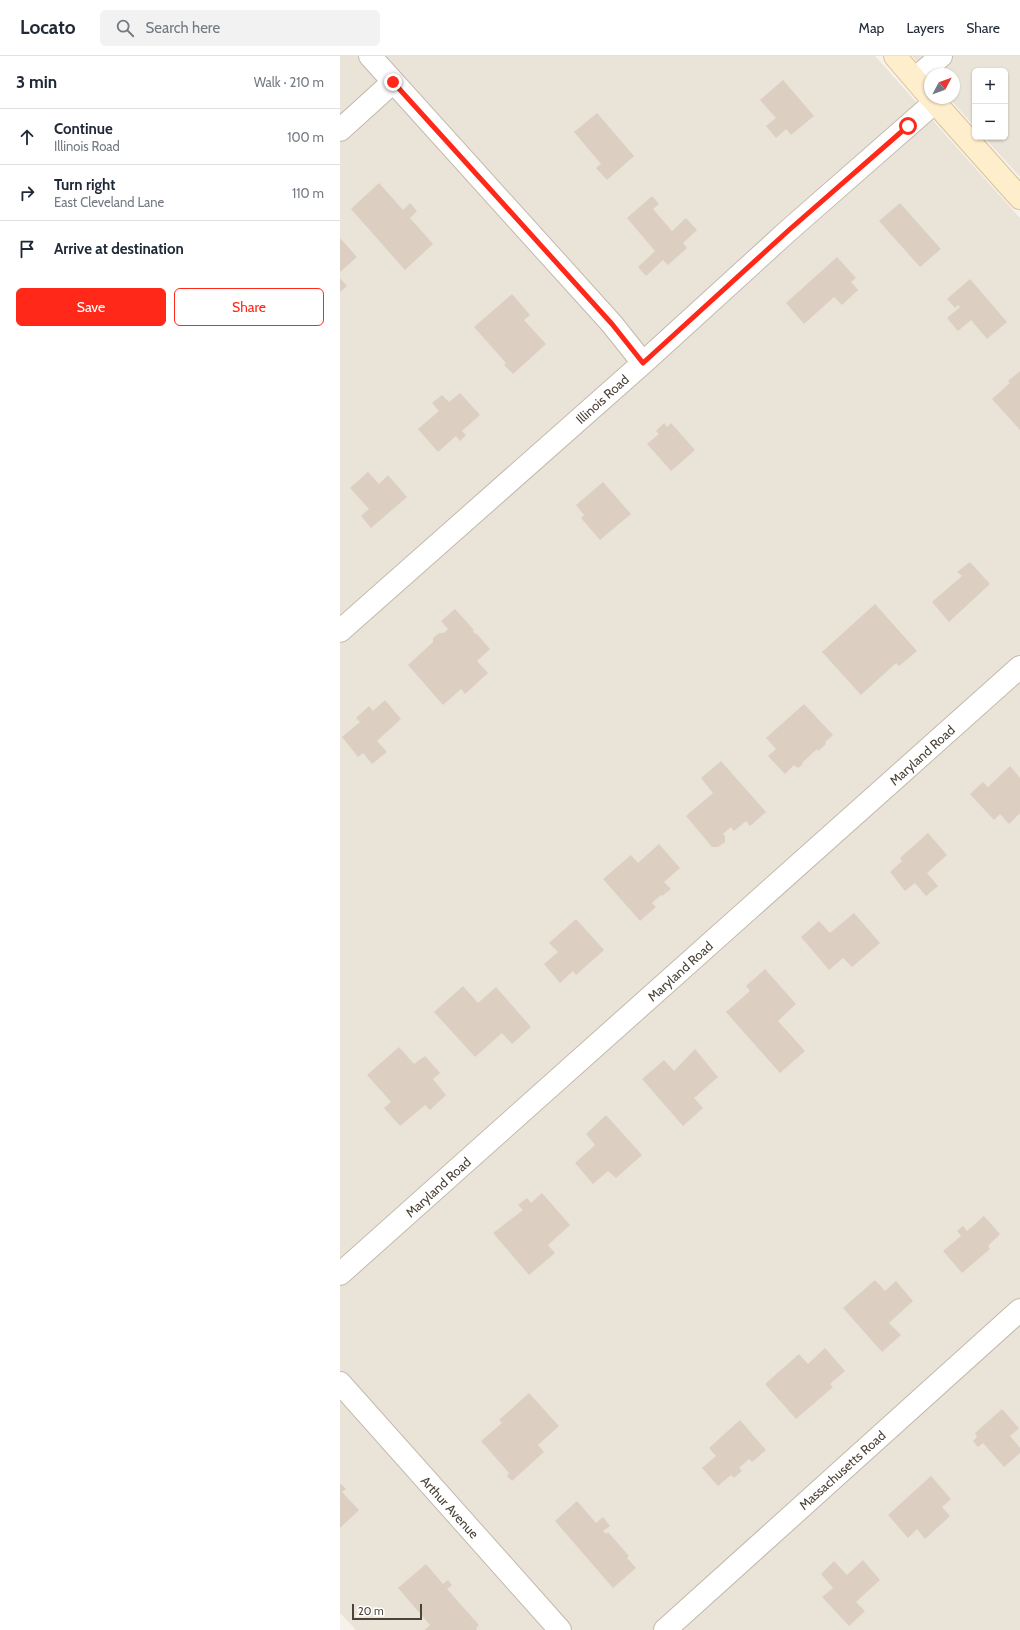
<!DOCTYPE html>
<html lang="en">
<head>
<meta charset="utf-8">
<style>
  body { margin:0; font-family:Cabin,sans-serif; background:#f2f2f3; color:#1f2937 }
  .controls { position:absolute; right:12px; top:12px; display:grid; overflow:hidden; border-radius:6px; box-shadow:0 1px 3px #0004 }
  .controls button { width:36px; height:36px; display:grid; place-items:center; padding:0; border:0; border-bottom:1px solid #e0e1e3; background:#fff; color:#1f2937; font:20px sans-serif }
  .compass { position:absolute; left:584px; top:12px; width:36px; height:36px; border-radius:50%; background:#fff; box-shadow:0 1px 3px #0004; rotate:49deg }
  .scale { position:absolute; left:12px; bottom:10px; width:70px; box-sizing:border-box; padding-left:4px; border:2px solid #4b4238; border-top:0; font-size:11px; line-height:14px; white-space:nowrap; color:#4b4238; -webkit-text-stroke:3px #fff; paint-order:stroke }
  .stop { position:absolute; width:12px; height:12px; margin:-9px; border:3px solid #ff2819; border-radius:50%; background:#fff }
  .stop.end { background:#ff2819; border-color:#fff; box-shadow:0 1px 4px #0008 }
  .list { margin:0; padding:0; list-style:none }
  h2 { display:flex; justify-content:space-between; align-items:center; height:52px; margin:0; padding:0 16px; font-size:17px }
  h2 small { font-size:13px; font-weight:400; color:#747a83 }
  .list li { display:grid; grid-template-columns:26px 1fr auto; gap:12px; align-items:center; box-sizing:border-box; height:56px; padding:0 16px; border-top:1px solid #e0e1e3 }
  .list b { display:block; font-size:15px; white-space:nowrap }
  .list p { margin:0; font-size:13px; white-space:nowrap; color:#747a83 }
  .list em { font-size:13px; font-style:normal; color:#747a83 }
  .actions { display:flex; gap:8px; padding:12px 16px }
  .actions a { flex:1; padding:9px 0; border:1px solid #ff2819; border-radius:6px; text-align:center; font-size:14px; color:#ff2819 }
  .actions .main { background:#ff2819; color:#fff }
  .icon { flex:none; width:22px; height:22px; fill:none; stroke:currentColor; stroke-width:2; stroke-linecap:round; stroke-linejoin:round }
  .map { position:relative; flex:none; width:680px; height:1574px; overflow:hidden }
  header { display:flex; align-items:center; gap:24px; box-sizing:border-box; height:56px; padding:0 20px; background:#fff; border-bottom:1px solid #e0e1e3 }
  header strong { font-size:19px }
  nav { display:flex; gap:22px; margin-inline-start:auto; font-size:14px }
  .search { width:280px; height:36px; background:#f2f2f3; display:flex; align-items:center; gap:10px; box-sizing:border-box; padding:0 14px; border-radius:6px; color:#747a83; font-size:15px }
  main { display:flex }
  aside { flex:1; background:#fff }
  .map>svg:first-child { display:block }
</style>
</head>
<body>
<header>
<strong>Locato</strong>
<div class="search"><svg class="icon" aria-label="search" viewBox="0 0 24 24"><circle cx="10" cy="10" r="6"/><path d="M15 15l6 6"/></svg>Search here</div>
<nav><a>Map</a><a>Layers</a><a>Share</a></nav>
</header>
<main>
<aside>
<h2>3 min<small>Walk · 210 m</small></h2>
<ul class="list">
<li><svg class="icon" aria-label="ahead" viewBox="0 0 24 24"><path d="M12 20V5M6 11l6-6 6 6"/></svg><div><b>Continue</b><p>Illinois Road</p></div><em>100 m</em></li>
<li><svg class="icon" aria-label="right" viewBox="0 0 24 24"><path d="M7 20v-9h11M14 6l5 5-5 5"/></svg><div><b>Turn right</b><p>East Cleveland Lane</p></div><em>110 m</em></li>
<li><svg class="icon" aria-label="arrive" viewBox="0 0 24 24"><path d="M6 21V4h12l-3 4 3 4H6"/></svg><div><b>Arrive at destination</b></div></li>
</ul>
<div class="actions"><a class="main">Save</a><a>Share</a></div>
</aside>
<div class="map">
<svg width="680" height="1574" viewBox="0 0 680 1574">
  <rect width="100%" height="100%" fill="#f6f2eb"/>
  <!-- residential -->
  <path fill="#eae3d8" d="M0 0H535L680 162V1574H16L0 1557Z
    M572 0H680V121L644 81H665V15H635V71L609 42H614V18H590V21Z"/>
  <!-- building -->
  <path fill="#dccfc2" d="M443 24 474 60 451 79 446 73 436 82 426 70 436 62 420 44Z
    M257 57 294 100 267 124 256 112 261 108 234 76Z
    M39 127 63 154 70 147 77 155 70 162 93 188 65 214 11 153Z
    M312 140 319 148 313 153 332 175 346 162 357 174 343 187 347 192 328 209 323 204 306 220 298 211 315 195 287 162Z
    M560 147 601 193 580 211 539 165Z
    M0 182 17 201 0 216Z
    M497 201 516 222 511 226 518 234 502 249 494 241 464 268 446 247Z
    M0 222 7 230 0 236Z
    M630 223 667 266 647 283 631 264 618 275 607 262 620 251 618 249 615 252 607 243Z
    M172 238 190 259 184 264 206 288 173 318 164 309 166 307 134 271Z
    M680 315V374L652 343 670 327 668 325Z
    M120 337 140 359 122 375 126 379 120 385 116 380 98 396 78 373 99 355 92 347 102 339 109 346Z
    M324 367 327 371 331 367 355 394 331 415 307 388 319 378 316 375Z
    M28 416 39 428 48 419 67 441 31 472 21 460 29 453 10 432Z
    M263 426 291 458 260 484 241 462 244 459 236 449Z
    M630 506 650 528 609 566 592 546 622 520 617 516Z
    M535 548 577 595 559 610 556 607 521 639 482 596Z
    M115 553 134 574 133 575 135 578 136 577 150 593 137 605 148 617 125 638 121 633 103 649 68 609 93 586V582L99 577H104L108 573 101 565Z
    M45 644 61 663 37 685 47 696 32 708 23 697 18 701 2 681 20 666 16 662 29 650 33 655Z
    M464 648 493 679 485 686 486 688 478 695 477 693 463 706 462 709 458 712 454 709 445 718 428 700 436 693 426 682Z
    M381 705 426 756 410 770 406 765 394 775 391 771 383 778 385 780V786L378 791H372L346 760 373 737 361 722Z
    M670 710 680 722V759L679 758 669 768 660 758 654 764 630 738 643 726 648 731Z
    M588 777 607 799 587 817 598 830 586 840 575 827 565 835 550 816 562 805 560 802Z
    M319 788 340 812 324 826 331 833 322 840 321 839 312 847 316 851 300 865 263 823 291 799 298 807Z
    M514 857 540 887 512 911 503 902 489 914 461 881 479 865 490 877Z
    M236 863 264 894 236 919 233 915 220 927 204 908 218 896 209 887Z
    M425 913 456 948 438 965 465 995 440 1017 386 956 410 935 406 930Z
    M123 930 138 947 156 931 191 971 172 988 162 977 135 1001 94 956Z
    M59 991 74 1008 85 1000 100 1017 93 1023 106 1039 90 1054 85 1049 60 1070 44 1052 51 1046 27 1019Z
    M355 993 378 1021 354 1042 363 1052 343 1070 302 1023 324 1004 334 1015Z
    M266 1059 302 1099 276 1122 268 1115 253 1128 235 1107 255 1089 246 1078Z
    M202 1137 230 1169 208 1189 215 1197 189 1219 153 1177 183 1154 178 1149 187 1142 191 1147Z
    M644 1160 660 1178 648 1190 650 1193 622 1217 603 1195 621 1180 617 1175 623 1170 627 1175Z
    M535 1224 545 1235 556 1225 573 1245 549 1267 561 1279 542 1296 503 1252Z
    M485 1292 505 1315 490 1328 493 1331 456 1363 425 1328 459 1298 468 1308Z
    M189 1337 219 1370 198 1389 204 1396 172 1425 167 1420 169 1417 141 1385 162 1367 159 1364Z
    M662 1353 679 1372 670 1380 680 1392V1397L664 1411 643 1387 638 1391 633 1385 637 1381 635 1377Z
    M400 1364 426 1394 412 1406 409 1403 399 1412 402 1415 394 1422 391 1419 378 1430 362 1412 376 1400 369 1392Z
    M591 1420 611 1443 602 1451 610 1460 585 1483 577 1473 568 1482 548 1459Z
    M1 1428 6 1433 2 1436 19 1454 0 1472V1429Z
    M237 1445 256 1467 263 1461 270 1470 263 1475 266 1478 268 1476 289 1500 287 1502 296 1512 273 1532 215 1465Z
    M523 1504 540 1524 516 1546 525 1555 509 1570 482 1541 493 1532 481 1518 494 1505 507 1519Z
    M86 1508 103 1528 108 1524 112 1529 107 1533 139 1569 136 1572 137 1574H85L90 1569 58 1532Z"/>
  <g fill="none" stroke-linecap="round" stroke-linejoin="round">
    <defs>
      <path id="street" d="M30 0 272 268 303 307
        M575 23 601 0
        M0 74 53 26
        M0 575 303 307 449 174 595 46
        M0 1218 680 611
        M0 1327 220 1574
        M325 1574 680 1254"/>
      <path id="secondary" d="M555 0 590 41
        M591 42 680 142"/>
    </defs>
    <!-- street casing -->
    <use href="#street" stroke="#c3b9ac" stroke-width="24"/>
    <!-- secondary casing -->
    <use href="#secondary" stroke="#d9c298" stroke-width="24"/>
    <!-- street -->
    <use href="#street" stroke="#fff" stroke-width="22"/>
    <!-- secondary -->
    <use href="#secondary" stroke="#fec" stroke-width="22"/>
  </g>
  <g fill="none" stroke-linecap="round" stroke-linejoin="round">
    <!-- route -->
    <path stroke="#ff2819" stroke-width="5" d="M53 26 272 268 303 307 449 174 568 70"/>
  </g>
  <g text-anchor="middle" stroke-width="3" stroke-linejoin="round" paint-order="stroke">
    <!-- street labels -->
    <g font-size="13" fill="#4b4238" stroke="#fff">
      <text transform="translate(262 343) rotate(-42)" y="5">Illinois Road</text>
      <text transform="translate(582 699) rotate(-42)" y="5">Maryland Road</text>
      <text transform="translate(340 915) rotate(-42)" y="5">Maryland Road</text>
      <text transform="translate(98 1131) rotate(-42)" y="5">Maryland Road</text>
      <text transform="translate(502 1414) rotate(-42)" y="5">Massachusetts Road</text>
      <text transform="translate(110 1451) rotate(48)" y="5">Arthur Avenue</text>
    </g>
  </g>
</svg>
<div class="controls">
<button>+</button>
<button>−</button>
</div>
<svg class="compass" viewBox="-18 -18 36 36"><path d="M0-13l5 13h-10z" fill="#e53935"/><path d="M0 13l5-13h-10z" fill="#747a83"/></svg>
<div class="scale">20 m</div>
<div class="stop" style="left:568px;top:70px"></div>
<div class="stop end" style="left:53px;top:26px"></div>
</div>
</main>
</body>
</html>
